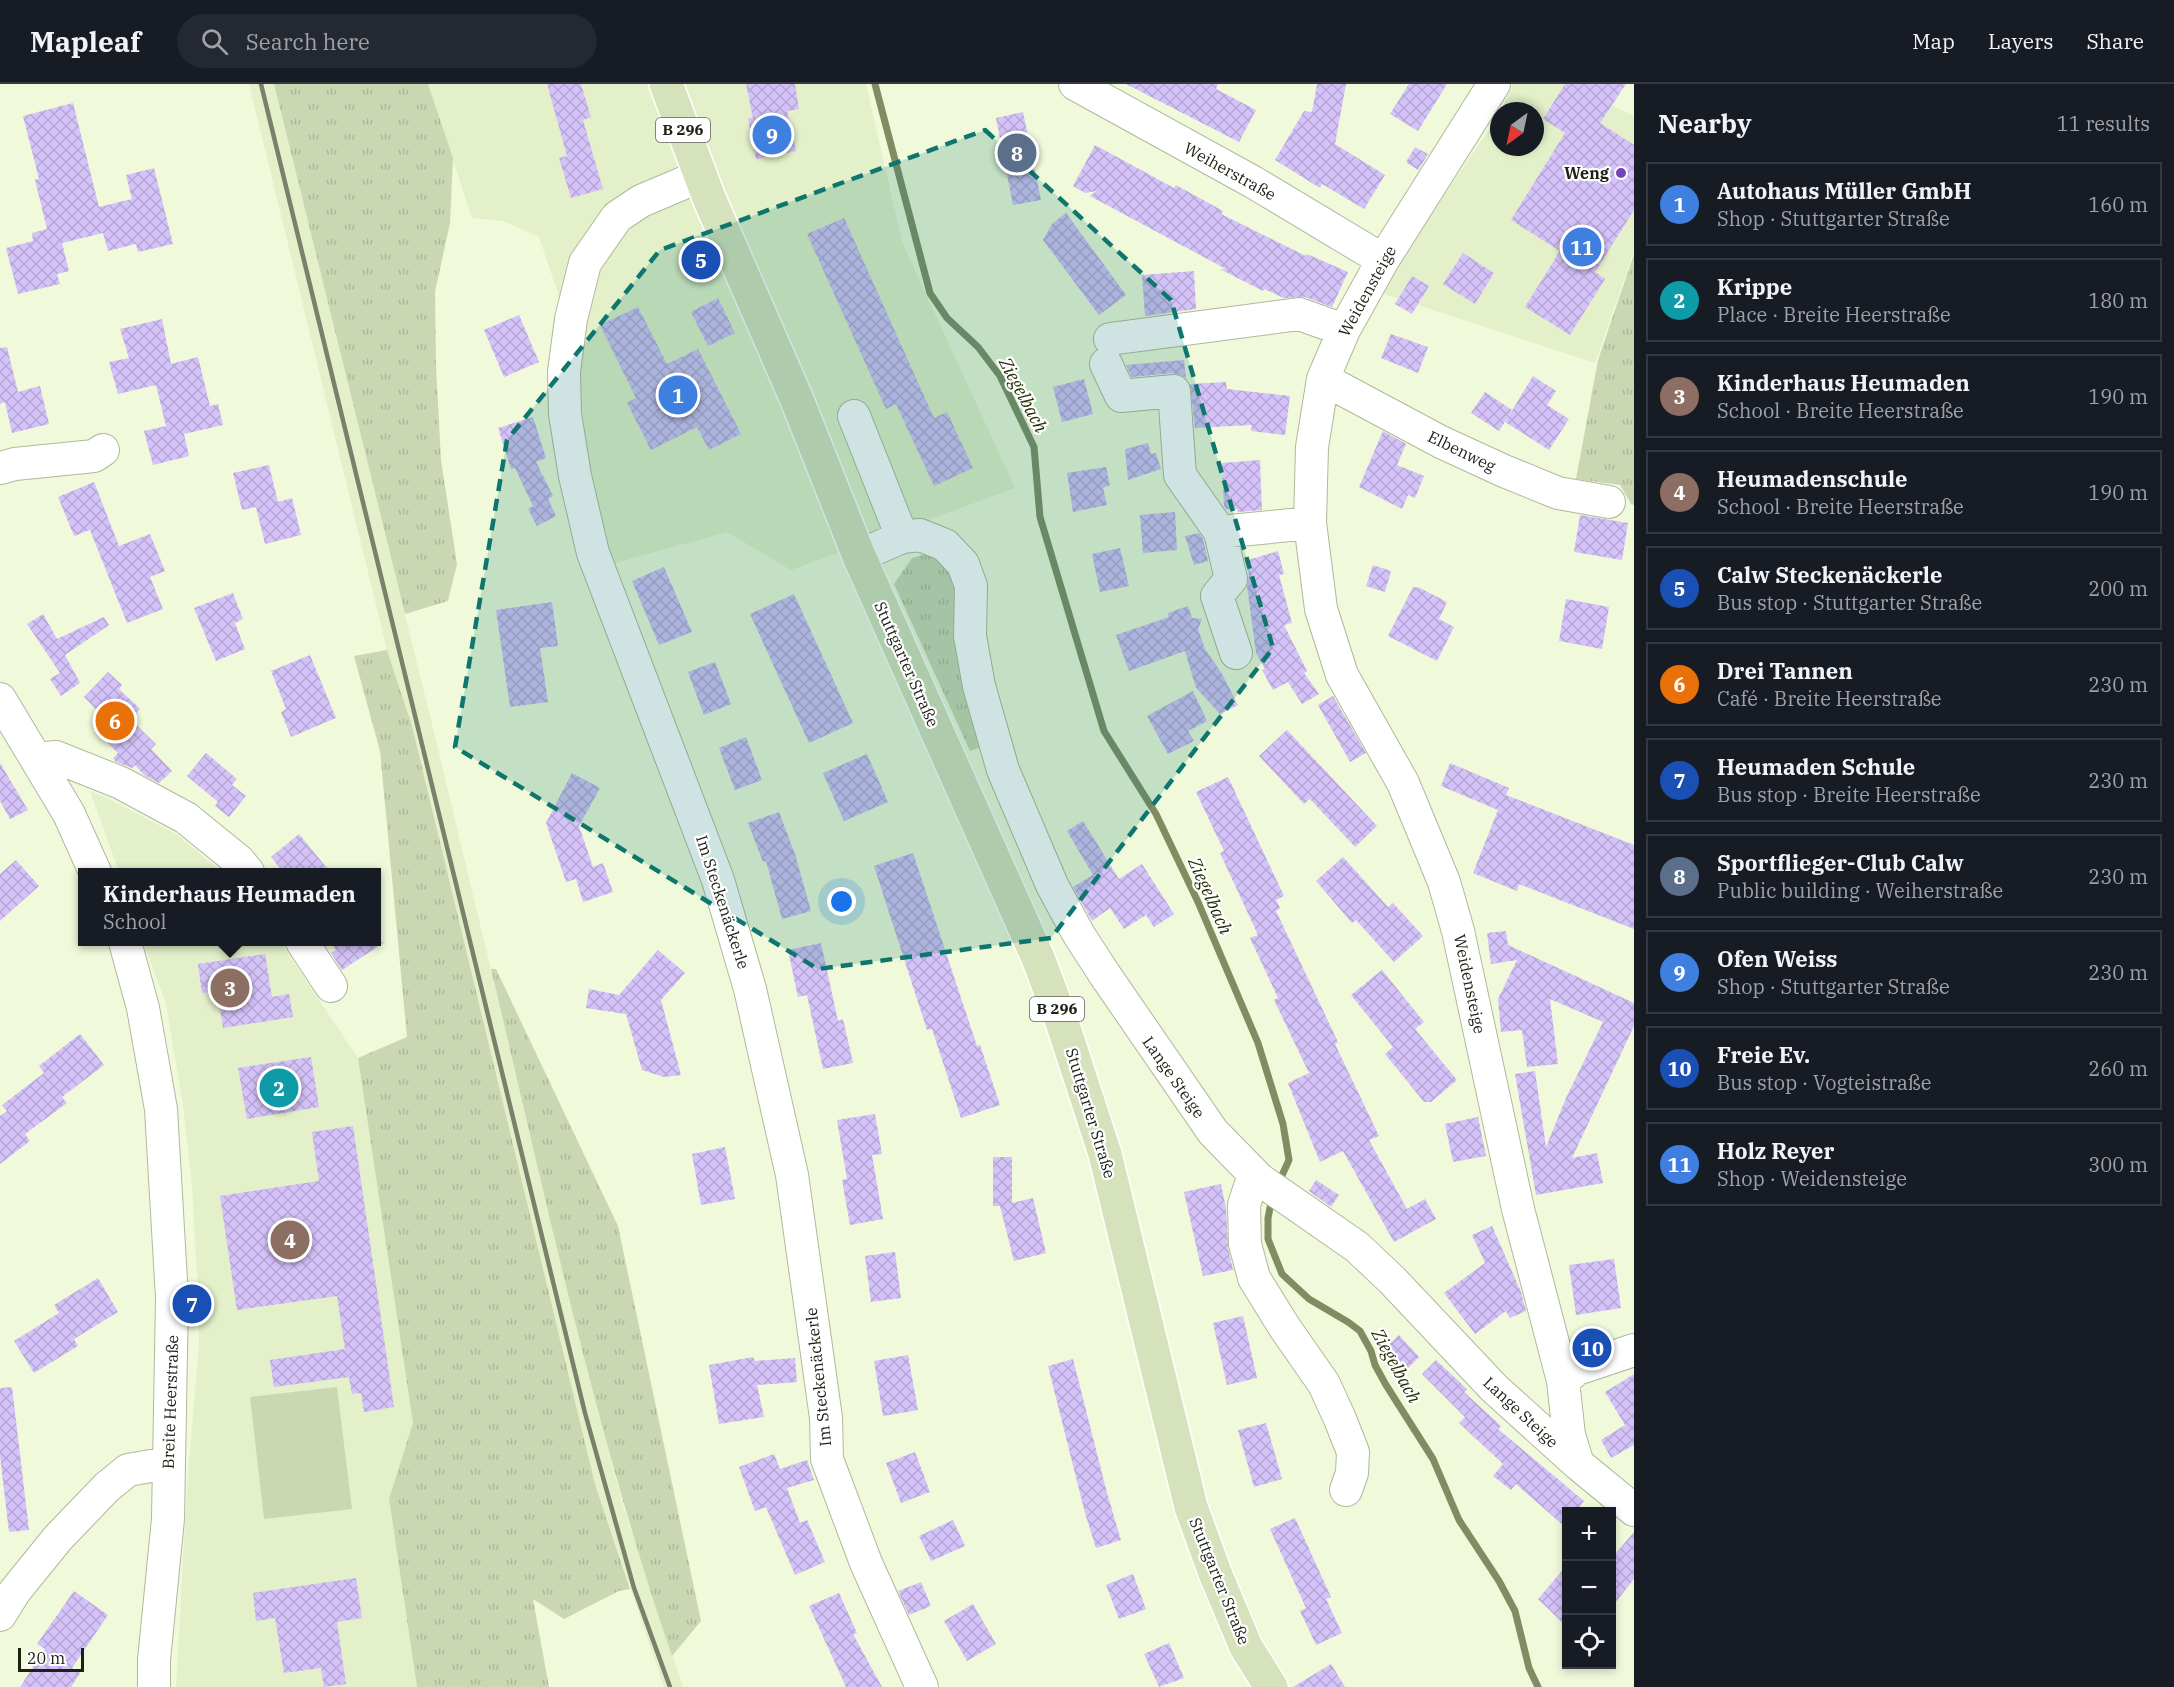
<!DOCTYPE html>
<html lang="en">
<head>
<meta charset="utf-8">
<style>
  body { margin:0; font-family:"IBM Plex Serif",serif; background:#242831; color:#f1f3f6 }
  .controls { position:absolute; right:18px; bottom:18px; display:grid; overflow:hidden; border-radius:0px; box-shadow:0 3px 9px #0003 }
  .controls button { width:54px; height:54px; display:grid; place-items:center; padding:0; border:0; border-bottom:2px solid #363941; background:#171b24; color:#f1f3f6; font:30px sans-serif }
  .compass { position:absolute; left:1490px; top:18px; width:54px; height:54px; border-radius:50%; background:#171b24; box-shadow:0 3px 9px #0003; rotate:213deg }
  .scale { position:absolute; left:18px; bottom:15px; width:66px; box-sizing:border-box; padding-left:6px; border:3px solid #1d2015; border-top:0; font-size:16px; line-height:21px; white-space:nowrap; color:#1d2015; -webkit-text-stroke:4px #fff; paint-order:stroke }
  .you { position:absolute; left:842px; top:818px; width:21px; height:21px; margin:-15px; border:4px solid #fff; border-radius:50%; background:#1a73e8; box-shadow:0 0 0 9px #1a73e833 }
  .badge { display:grid; place-items:center; width:39px; height:39px; border-radius:50%; background:#1a73e8; color:#fff; font-size:20px; font-weight:700 }
  .pin { position:absolute; translate:-50% -50%; border:3px solid #fff; box-shadow:0 2px 6px #0006 }
  .popup { position:absolute; left:78px; top:784px; width:303px; height:78px; box-sizing:border-box; display:grid; place-content:center; border-radius:0px; background:#171b24; filter:drop-shadow(0 2px 4px #0005); font-size:20px; white-space:nowrap; color:#9ea1a6 }
  .popup b { font-size:22px; color:#f1f3f6 }
  .popup::after { content:''; position:absolute; left:50%; top:100%; margin-left:-12px; border:12px solid transparent; border-top-color:#171b24 }
  .list { margin:0; padding:0; list-style:none }
  h2 { display:flex; justify-content:space-between; align-items:center; height:78px; margin:0; padding:0 24px; font-size:26px }
  h2 small { font-size:20px; font-weight:400; color:#9ea1a6 }
  .list li { display:grid; grid-template-columns:39px 1fr auto; gap:18px; align-items:center; box-sizing:border-box; height:84px; margin:0 12px 12px; padding:0 12px; border:2px solid #363941; border-radius:0px }
  .list b { display:block; font-size:22px; white-space:nowrap }
  .list p { margin:0; font-size:20px; white-space:nowrap; color:#9ea1a6 }
  .list em { font-size:20px; font-style:normal; color:#9ea1a6 }
  .icon { flex:none; width:33px; height:33px; fill:none; stroke:currentColor; stroke-width:2; stroke-linecap:round; stroke-linejoin:round }
  .map { position:relative; flex:none; width:1634px; height:1603px; overflow:hidden }
  header { display:flex; align-items:center; gap:36px; box-sizing:border-box; height:84px; padding:0 30px; background:#171b24; border-bottom:2px solid #363941 }
  header strong { font-size:28px }
  nav { display:flex; gap:33px; margin-inline-start:auto; font-size:21px }
  .search { width:420px; height:54px; background:#242831; display:flex; align-items:center; gap:15px; box-sizing:border-box; padding:0 21px; border-radius:33px; color:#9ea1a6; font-size:22px }
  main { display:flex }
  aside { flex:1; background:#171b24 }
  .map>svg:first-child { display:block }
</style>
</head>
<body>
<header>
<strong>Mapleaf</strong>
<div class="search"><svg class="icon" aria-label="search" viewBox="0 0 24 24"><circle cx="10" cy="10" r="6"/><path d="M15 15l6 6"/></svg>Search here</div>
<nav><a>Map</a><a>Layers</a><a>Share</a></nav>
</header>
<main>
<div class="map">
<svg width="1634" height="1603" viewBox="0 0 1634 1603">
  <defs>
    <pattern id="grass-tufts" width="24" height="20" patternUnits="userSpaceOnUse" patternTransform="scale(1.5)"><rect width="24" height="20" fill="#cbd7b3"/><path d="M3 7l-1-3M5 7V3M7 7l1-3M15 17l-1-3M17 17v-4M19 17l1-3" fill="none" stroke="#aeb899"/></pattern>
    <pattern id="building-cross-hatch" width="8" height="8" patternUnits="userSpaceOnUse" patternTransform="scale(1.5)"><rect width="8" height="8" fill="#d4c2f9"/><path d="M0 0l8 8M0 8l8-8" fill="none" stroke="#b6a6d5"/></pattern>
  </defs>
  <rect width="100%" height="100%" fill="#f0fadb"/>
  <!-- built -->
  <path fill="#e3f0c9" d="M249 0H274L432 640 588 1290 624 1425 683 1603H664L595 1400 412 642 387 566Z
    M428 0H866L902 158 1015 404 791 486 727 448 611 480 586 375 579 272 539 153 503 137 472 134Z
    M1513 0H1567L1634 32V167L1595 279 1378 208 1499 31V63H1535V27H1501Z
    M90 707 111 716 176 750 222 788H119Z
    M143 858H280L358 974 413 1339 389 1416 417 1603H176L187 1403 199 1258 198 1211 192 1101 183 1021 166 920Z"/>
  <!-- grass -->
  <path fill="url(#grass-tufts)" d="M274 0H428L453 74 450 139 435 208 436 282 441 376 457 480 448 517 405 530Z
    M1634 170V421L1631 420 1620 401 1576 395 1598 276Z
    M929 469 951 480 959 498 982 663 970 667 894 500 912 474Z
    M387 566 412 642 595 1400 630 1505 619 1507 564 1535 533 1515 549 1603H417L389 1415 413 1339 358 974 407 953 380 667 354 572Z
    M491 885H496L618 1142 701 1537 672 1572C595 1348 546 1115 491 885Z"/>
  <!-- park -->
  <path fill="#cbd7b3" d="M337 1303 352 1425 264 1435 250 1313Z"/>
  <g fill="none" stroke-linecap="round" stroke-linejoin="round">
    <!-- stream -->
    <path stroke="#808d63" stroke-width="7" d="M875 0 930 209 947 234 978 263 1000 292 1034 363 1040 433 1104 647 1156 730 1198 818 1258 959 1283 1040 1289 1076 1279 1098
      M1272 1114 1268 1134V1155L1282 1190 1309 1215 1348 1238 1360 1247 1371 1267 1375 1281 1386 1301 1433 1375 1459 1436 1499 1497 1515 1527 1529 1584 1538 1603"/>
  </g>
  <!-- building -->
  <path fill="url(#building-cross-hatch)" d="M547 0H581L591 33 583 36 603 105 571 114 559 74 567 72Z
    M746 0H795L799 25 787 27 796 67 756 75 748 34H753Z
    M1126 0H1218L1216 5 1256 26 1239 58Z
    M1317 0H1346L1335 60 1385 91 1364 125 1322 100 1320 104 1275 76 1304 27 1312 28Z
    M1409 0H1447L1418 47 1390 30Z
    M1565 0H1626L1600 39 1634 61V126L1595 188 1605 195 1570 251 1525 223 1560 167 1511 136 1565 49 1543 35Z
    M73 19 99 123 132 115 126 91 154 84 173 160 138 168 136 160 108 167 103 149 62 159 69 187 57 190 60 200 18 210 6 164 33 157 32 149 47 145 35 96 39 95 23 32Z
    M1023 28 1034 81 1029 79 1035 87 1041 116 1013 121 996 34Z
    M1095 61 1174 104 1176 101 1223 127 1221 130 1306 172 1307 170 1348 188 1332 223 1305 213 1284 214 1264 205 1263 207 1220 185H1226L1090 112 1096 107 1085 109 1073 102Z
    M1415 63 1428 70 1418 86 1406 78Z
    M1066 129 1126 211 1099 231 1043 156 1052 140Z
    M844 134 934 334 947 328 973 384 934 402 896 320 886 325 807 150Z
    M1463 169 1494 189 1475 220 1443 200Z
    M1194 187 1196 225 1145 232 1142 191Z
    M1412 192 1429 202 1412 230 1395 220Z
    M718 214 735 249 708 262 691 228Z
    M638 223 667 280 698 265 741 350 709 366 697 343 651 366 627 319 636 314 600 241Z
    M519 231 539 278 504 293 484 246Z
    M162 235 171 280 198 273 210 322 218 320 223 341 184 350 189 372 153 381 144 347 166 342 156 301 118 310 109 278 129 274 120 245Z
    M1391 250 1428 263 1418 289 1381 274Z
    M7 263 18 308 40 302 49 340 12 349 5 318 0 320V264Z
    M1184 276 1186 294 1181 291 1172 289 1132 293 1126 281Z
    M1533 292 1556 307 1547 321 1569 335 1549 366 1505 338Z
    M1084 295 1093 330 1062 338 1053 303Z
    M1226 298 1227 305 1290 312 1285 351 1251 347 1252 341 1195 344 1190 300Z
    M1485 308 1512 326 1499 347 1471 329Z
    M533 333 546 374 536 378 553 412 548 415 556 432 537 442 528 425 533 422 515 384 511 385 498 344Z
    M1383 347 1406 360 1397 381 1424 392 1415 414 1408 411 1402 425 1359 403Z
    M1148 359 1151 370 1156 369 1161 385 1128 396 1125 365Z
    M1260 376 1262 426 1238 428 1237 425H1226L1224 422 1222 379Z
    M269 381 278 418 292 414 301 451 265 460 256 423 242 426 233 389Z
    M1106 383 1110 401 1103 404 1107 421 1073 428 1067 389Z
    M94 398 119 462 150 450 165 487 150 493 163 525 127 539 90 446 74 452 58 413Z
    M1175 428 1177 466 1143 469 1140 431Z
    M1580 431 1628 439 1622 476 1574 468Z
    M1199 449 1203 455 1208 477 1194 481 1185 452Z
    M1120 464 1129 502 1100 508 1092 470Z
    M1278 467 1284 490 1279 491 1292 539 1284 541 1307 587 1304 589 1319 610 1302 620 1288 598 1273 606 1262 586 1265 585 1256 569 1247 502 1249 491 1245 477Z
    M1373 481 1391 487 1385 508 1366 502Z
    M664 483 692 548 659 561 632 497Z
    M1413 503 1420 504 1447 518 1439 535 1454 543 1437 577 1388 552Z
    M233 509 243 535 235 539 245 565 216 577 194 524Z
    M794 510 853 639 809 659 750 530Z
    M1566 515 1609 523 1602 565 1559 557Z
    M552 518 558 562 540 564 548 618 510 623 496 526Z
    M1188 522 1192 534 1202 535 1198 545 1205 565 1222 590 1238 621 1220 630 1196 604 1185 567 1129 587 1116 551 1169 533 1168 529Z
    M43 530 57 555 104 533 109 541 65 571 80 599 61 612 50 595 60 589 27 540Z
    M310 571 336 634 291 653 281 628 286 625 271 587Z
    M715 578 731 620 704 631 688 588Z
    M108 588 122 601 119 605 140 625 130 635 156 660 151 665 172 687 159 699 144 691 135 681 132 684 116 678 113 674 118 669 106 657 105 650 95 640 103 632 84 613Z
    M1193 607 1207 637 1188 647 1194 657 1168 670 1147 632Z
    M1333 612 1366 669 1350 678 1318 621Z
    M1287 646 1377 742 1355 763 1310 715 1304 720 1259 672Z
    M746 653 762 696 735 706 719 664Z
    M206 669 237 695 232 701 246 712 229 733 215 722 218 718 187 692Z
    M867 670 888 718 844 737 823 689Z
    M0 679 28 726 10 735 0 717Z
    M1450 679 1509 704 1506 711 1634 761V845L1519 800 1517 807 1473 789 1498 726 1441 702Z
    M572 689 600 704 579 742 593 783 603 779 613 808 583 818 576 795 566 798 546 739Z
    M1228 693 1284 812 1276 816 1280 824 1276 827 1338 958 1335 960 1379 1052 1369 1056 1407 1125 1425 1115 1436 1135 1394 1158 1343 1067 1320 1078 1288 999 1309 989 1274 916 1278 914 1250 854 1258 851 1220 769 1224 767 1196 708Z
    M779 728 795 770 811 827 782 835 766 777 763 778 748 739Z
    M1083 737 1119 795 1142 780 1174 830 1154 843 1146 831 1124 845 1110 824 1092 837 1073 803 1093 791 1067 747Z
    M299 750 331 789H284L271 773Z
    M913 769 977 962 980 961 1000 1021 961 1034 932 945 927 946 874 782Z
    M1343 773 1388 823 1393 819 1423 852 1394 878 1356 836 1352 839 1316 797Z
    M16 776 39 802 0 837V790Z
    M1506 847 1508 861 1634 919V942L1572 1074 1597 1069 1603 1099 1536 1111 1515 990 1535 987 1546 1063 1566 1014 1603 938 1550 915 1558 980 1527 983 1522 946 1501 948 1498 915 1517 876 1491 880 1487 849Z
    M331 858H385L342 886 331 869 336 866Z
    M821 859 838 937 843 935 853 979 823 985 807 911 798 913 788 866Z
    M658 866 685 889 661 916 681 991 664 993 642 986 626 930 586 924 589 905 619 911Z
    M265 870 272 913 289 910 293 933 223 944 217 907 202 909 198 880Z
    M1382 886 1424 938 1415 945 1457 996 1431 1018H1424L1385 970 1393 963 1351 911Z
    M80 950 104 981 62 1013 67 1019 25 1050 30 1057 0 1080V1032L7 1027 2 1021 44 989 39 982Z
    M311 973 319 1023 247 1035 238 984Z
    M875 1030 882 1070 872 1071 883 1135 850 1141 842 1096 847 1095 837 1036Z
    M1478 1033 1486 1072 1453 1078 1445 1040Z
    M353 1042 394 1323 364 1328 361 1309 352 1310 349 1293 274 1303 270 1276 345 1265 337 1212 237 1226 220 1112 319 1097 312 1048Z
    M725 1063 735 1115 701 1121 692 1070Z
    M993 1073H1012V1119L1033 1114 1046 1169 1014 1177 1000 1122H993Z
    M1316 1096 1339 1111 1331 1123 1309 1107Z
    M1221 1100 1226 1124 1228 1164 1233 1186 1203 1192 1184 1108Z
    M1492 1142 1521 1208 1526 1227 1510 1234 1506 1227 1475 1250 1444 1209 1485 1179 1472 1151Z
    M895 1168 901 1214 871 1218 865 1172Z
    M1614 1175 1621 1224 1576 1231 1569 1181Z
    M98 1194 118 1228 74 1255 78 1262 34 1289 14 1257 59 1229 54 1221Z
    M1243 1232 1257 1294 1227 1301 1213 1239Z
    M1399 1251 1419 1273 1404 1288 1383 1266Z
    M908 1271 918 1326 883 1332 874 1277Z
    M753 1273 755 1277 795 1274 797 1298 757 1301 764 1333 719 1340 709 1281Z
    M1073 1275 1107 1409 1121 1456 1096 1464 1085 1429 1048 1282Z
    M1436 1276 1467 1305 1464 1308 1501 1342 1498 1345 1584 1417 1575 1428H1566V1437L1563 1441 1516 1400 1511 1406 1493 1392 1503 1380 1459 1339 1465 1333 1422 1290Z
    M1634 1290V1361L1611 1374 1601 1356 1625 1341 1605 1308Z
    M12 1303 29 1446 9 1448 0 1372V1304Z
    M1266 1339 1282 1395 1254 1403 1238 1346Z
    M915 1368 930 1408 901 1419 886 1379Z
    M774 1370 780 1385 807 1376 814 1396 787 1404 800 1439 807 1436 825 1478 795 1491 766 1423 755 1427 739 1383Z
    M1295 1434 1331 1513 1326 1515 1342 1549 1316 1561 1300 1527 1306 1524 1270 1445Z
    M953 1436 965 1462 931 1477 919 1452Z
    M1634 1448V1495L1611 1524V1475Z
    M1566 1482V1542L1538 1515Z
    M1133 1490 1146 1525 1119 1535 1106 1501Z
    M356 1494 362 1534 337 1538 346 1600 324 1603 321 1584 284 1589 275 1534 256 1537 253 1509Z
    M921 1498 931 1522 909 1531 898 1507Z
    M74 1507 108 1531 72 1584 80 1589 71 1603H20L45 1565 37 1560Z
    M839 1509 857 1549 853 1550 882 1603H846L809 1522Z
    M973 1520 996 1560 967 1577 944 1537Z
    M1169 1559 1184 1594 1159 1603 1144 1570Z
    M1331 1580 1345 1603H1293Z"/>
  <g fill="none" stroke-linecap="round" stroke-linejoin="round">
    <defs>
      <path id="minor" d="M1075 0 1253 98 1383 176
        M1494 0 1383 176 1344 246 1323 295 1312 363 1310 439 1321 525 1342 591 1403 699 1444 798 1458 847 1518 1125 1563 1297 1569 1351 1578 1380
        M700 92 641 117 617 133 585 179 571 235 564 288 565 330 575 392 593 469 718 796 750 905 792 1091 826 1334 827 1375 866 1479 922 1603
        M1110 255 1299 230 1344 246
        M1106 280 1121 312 1174 307 1180 391 1220 448 1310 439
        M1323 295 1441 358 1504 387 1558 409 1609 418
        M854 332 902 453
        M0 384 15 380 94 372 103 366
        M1220 448 1231 495 1217 512 1236 569
        M859 472 902 453 920 451 945 461 963 480 971 502 970 552 979 602 1003 686 1052 801 1079 851 1105 891 1213 1048 1259 1095 1357 1163 1392 1196 1494 1304 1578 1380 1634 1426
        M0 615 69 730 95 788
        M36 675 56 673 121 699 186 734 239 777 248 788
        M125 858 143 924 161 1025 172 1214 168 1435 154 1576V1603
        M302 858 331 902
        M1254 1090 1244 1121 1245 1160 1254 1194 1285 1244 1324 1300 1340 1335 1353 1368 1352 1389 1346 1406
        M1563 1297 1577 1285 1634 1266
        M0 1531 15 1507 58 1454 107 1403 128 1386 168 1379"/>
      <path id="major" d="M666 0 709 114 797 316 859 472 1038 874 1062 938 1105 1070 1191 1423 1215 1489 1246 1563 1271 1603"/>
    </defs>
    <!-- minor casing -->
    <use href="#minor" stroke="#afb99b" stroke-width="34"/>
    <!-- major casing -->
    <use href="#major" stroke="#fff" stroke-width="36"/>
    <!-- minor -->
    <use href="#minor" stroke="#fff" stroke-width="32"/>
    <!-- major -->
    <use href="#major" stroke="#d6e2bb" stroke-width="33"/>
    <!-- rail -->
    <path stroke="#7a806c" stroke-width="4.5" d="M261 0 585 1329 634 1504 670 1603"/>
  </g>
  <!-- marked area -->
  <path fill="#0f766e" fill-opacity="0.2" stroke="#0f766e" stroke-width="4.5" stroke-dasharray="12 8" stroke-linejoin="round" d="M985 46 1171 216 1273 564 1051 854 818 885 455 663 507 356 660 166Z"/>
  <!-- markers -->
  <circle fill="#7643ba" stroke="#fff" stroke-width="2" cx="1621" cy="89" r="6"/>
  <g text-anchor="middle" stroke-width="4.5" stroke-linejoin="round" paint-order="stroke">
    <!-- shield labels -->
    <g fill="#fff" stroke="#61635b" stroke-width="1.5">
      <rect x="656" y="34" width="54" height="24" rx="4.5"/>
      <rect x="1030" y="913" width="54" height="24" rx="4.5"/>
    </g>
    <g font-size="15" font-weight="bold" fill="#1d2015">
      <text x="683" y="51">B 296</text>
      <text x="1057" y="930">B 296</text>
    </g>
    <!-- street labels -->
    <g font-size="16" fill="#1d2015" stroke="#fff">
      <text transform="translate(1230 87) rotate(29)" y="6">Weiherstraße</text>
      <text transform="translate(1367 207) rotate(-61)" y="6">Weidensteige</text>
      <text transform="translate(1462 367) rotate(26)" y="6">Elbenweg</text>
      <text transform="translate(907 580) rotate(66)" y="6">Stuttgarter Straße</text>
      <text transform="translate(723 818) rotate(72)" y="6">Im Steckenäckerle</text>
      <text transform="translate(1470 900) rotate(78)" y="6">Weidensteige</text>
      <text transform="translate(1174 993) rotate(55)" y="6">Lange Steige</text>
      <text transform="translate(1091 1029) rotate(73)" y="6">Stuttgarter Straße</text>
      <text transform="translate(818 1293) rotate(-96)" y="6">Im Steckenäckerle</text>
      <text transform="translate(170 1318) rotate(-88)" y="6">Breite Heerstraße</text>
      <text transform="translate(1521 1328) rotate(43)" y="6">Lange Steige</text>
      <text transform="translate(1220 1497) rotate(68)" y="6">Stuttgarter Straße</text>
    </g>
    <!-- poi labels -->
    <g font-size="16" font-weight="bold" fill="#1d2015" stroke="#fff" text-anchor="end">
      <text x="1609" y="95">Weng</text>
    </g>
    <!-- water labels -->
    <g font-size="18" font-style="italic" fill="#252f04" stroke="#fff">
      <text transform="translate(1023 311) rotate(62)" y="6">Ziegelbach</text>
      <text transform="translate(1210 812) rotate(66)" y="6">Ziegelbach</text>
      <text transform="translate(1396 1282) rotate(61)" y="6">Ziegelbach</text>
    </g>
  </g>
</svg>
<div class="controls">
<button>+</button>
<button>−</button>
<button><svg class="icon" aria-label="locate" viewBox="0 0 24 24"><circle cx="12" cy="12" r="6"/><path d="M12 2v4M12 18v4M2 12h4M18 12h4"/></svg></button>
</div>
<svg class="compass" viewBox="-18 -18 36 36"><path d="M0-13l5 13h-10z" fill="#e53935"/><path d="M0 13l5-13h-10z" fill="#9ea1a6"/></svg>
<div class="scale">20 m</div>
<div class="you"></div>
<div class="pin badge" style="left:678px;top:311px;background:#3f7fe0">1</div>
<div class="pin badge" style="left:279px;top:1004px;background:#0f9aa8">2</div>
<div class="pin badge" style="left:230px;top:904px;background:#8d6e63">3</div>
<div class="popup"><b>Kinderhaus Heumaden</b>School</div>
<div class="pin badge" style="left:290px;top:1156px;background:#8d6e63">4</div>
<div class="pin badge" style="left:701px;top:176px;background:#1a4fb4">5</div>
<div class="pin badge" style="left:115px;top:637px;background:#e8710a">6</div>
<div class="pin badge" style="left:192px;top:1220px;background:#1a4fb4">7</div>
<div class="pin badge" style="left:1017px;top:69px;background:#5c6f8a">8</div>
<div class="pin badge" style="left:772px;top:51px;background:#3f7fe0">9</div>
<div class="pin badge" style="left:1592px;top:1264px;background:#1a4fb4">10</div>
<div class="pin badge" style="left:1582px;top:163px;background:#3f7fe0">11</div>
</div>
<aside>
<h2>Nearby<small>11 results</small></h2>
<ul class="list">
<li><span class="badge" style="background:#3f7fe0">1</span><div><b>Autohaus Müller GmbH</b><p>Shop · Stuttgarter Straße</p></div><em>160 m</em></li>
<li><span class="badge" style="background:#0f9aa8">2</span><div><b>Krippe</b><p>Place · Breite Heerstraße</p></div><em>180 m</em></li>
<li><span class="badge" style="background:#8d6e63">3</span><div><b>Kinderhaus Heumaden</b><p>School · Breite Heerstraße</p></div><em>190 m</em></li>
<li><span class="badge" style="background:#8d6e63">4</span><div><b>Heumadenschule</b><p>School · Breite Heerstraße</p></div><em>190 m</em></li>
<li><span class="badge" style="background:#1a4fb4">5</span><div><b>Calw Steckenäckerle</b><p>Bus stop · Stuttgarter Straße</p></div><em>200 m</em></li>
<li><span class="badge" style="background:#e8710a">6</span><div><b>Drei Tannen</b><p>Café · Breite Heerstraße</p></div><em>230 m</em></li>
<li><span class="badge" style="background:#1a4fb4">7</span><div><b>Heumaden Schule</b><p>Bus stop · Breite Heerstraße</p></div><em>230 m</em></li>
<li><span class="badge" style="background:#5c6f8a">8</span><div><b>Sportflieger-Club Calw</b><p>Public building · Weiherstraße</p></div><em>230 m</em></li>
<li><span class="badge" style="background:#3f7fe0">9</span><div><b>Ofen Weiss</b><p>Shop · Stuttgarter Straße</p></div><em>230 m</em></li>
<li><span class="badge" style="background:#1a4fb4">10</span><div><b>Freie Ev.</b><p>Bus stop · Vogteistraße</p></div><em>260 m</em></li>
<li><span class="badge" style="background:#3f7fe0">11</span><div><b>Holz Reyer</b><p>Shop · Weidensteige</p></div><em>300 m</em></li>
</ul>
</aside>
</main>
</body>
</html>
